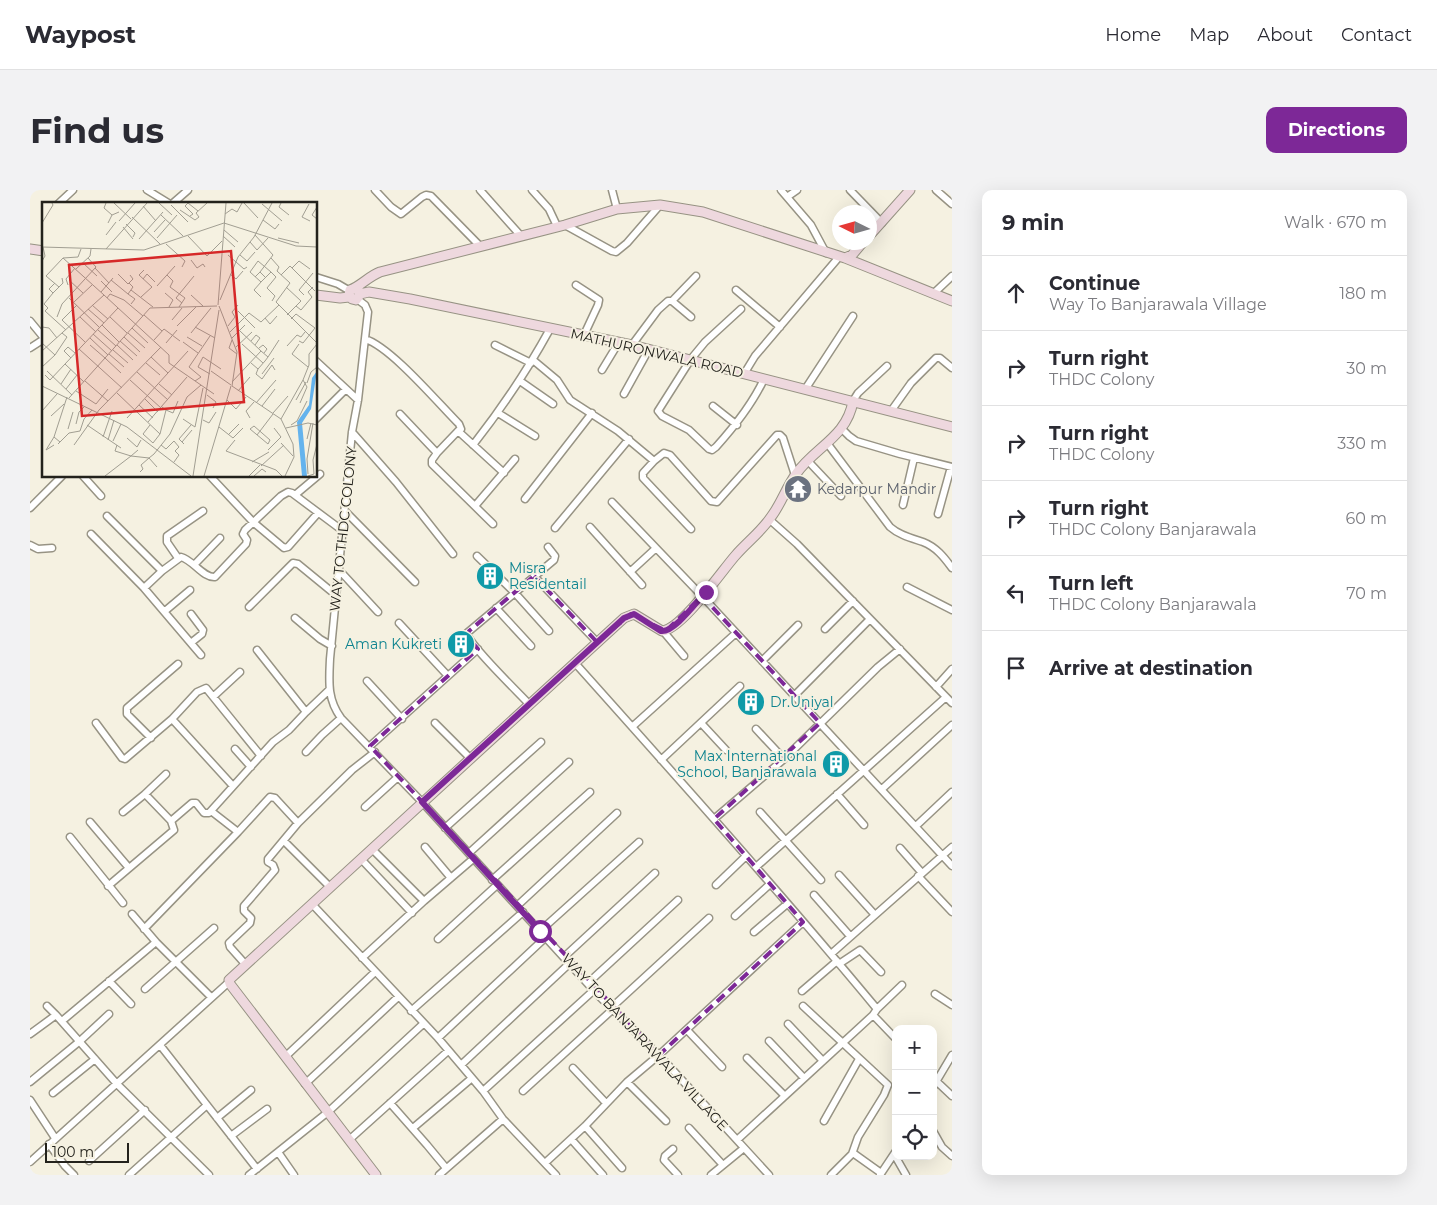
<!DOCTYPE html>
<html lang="en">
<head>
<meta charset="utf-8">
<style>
  body { margin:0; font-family:Montserrat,sans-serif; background:#f2f2f3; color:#2b2b33 }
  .controls { position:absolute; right:15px; bottom:15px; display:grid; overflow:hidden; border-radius:10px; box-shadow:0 5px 20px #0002 }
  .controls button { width:45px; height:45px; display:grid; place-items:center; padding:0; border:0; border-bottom:1px solid #e1e1e2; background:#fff; color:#2b2b33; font:25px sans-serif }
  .compass { position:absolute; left:802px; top:15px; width:45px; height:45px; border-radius:50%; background:#fff; box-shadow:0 5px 20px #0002; rotate:275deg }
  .scale { position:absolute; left:15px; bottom:12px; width:84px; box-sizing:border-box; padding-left:5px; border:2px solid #23221c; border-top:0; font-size:14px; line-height:18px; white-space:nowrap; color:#23221c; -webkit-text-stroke:4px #f5f1e1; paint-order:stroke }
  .stop { position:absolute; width:15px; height:15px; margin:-11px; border:4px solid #7d2897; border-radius:50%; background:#fff }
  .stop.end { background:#7d2897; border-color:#fff; box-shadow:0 1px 5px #0008 }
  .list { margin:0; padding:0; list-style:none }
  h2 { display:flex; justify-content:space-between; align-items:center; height:65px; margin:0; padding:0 20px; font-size:21px }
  h2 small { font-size:16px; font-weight:400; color:#7c7c81 }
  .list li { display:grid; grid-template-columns:32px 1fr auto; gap:15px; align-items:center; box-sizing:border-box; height:75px; padding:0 20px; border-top:1px solid #e1e1e2 }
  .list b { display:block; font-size:19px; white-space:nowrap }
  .list p { margin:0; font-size:16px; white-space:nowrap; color:#7c7c81 }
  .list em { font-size:16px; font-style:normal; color:#7c7c81 }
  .icon { flex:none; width:28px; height:28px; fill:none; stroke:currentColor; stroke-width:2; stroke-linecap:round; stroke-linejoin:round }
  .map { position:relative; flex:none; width:922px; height:985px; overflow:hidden; border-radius:10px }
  header { display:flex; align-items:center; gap:30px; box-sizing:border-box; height:70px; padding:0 25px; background:#fff; border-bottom:1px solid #e1e1e2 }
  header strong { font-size:24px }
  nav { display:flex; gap:28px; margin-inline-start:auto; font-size:18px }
  .intro { display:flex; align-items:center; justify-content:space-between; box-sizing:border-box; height:120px; padding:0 30px }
  h1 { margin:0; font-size:35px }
  .button { padding:12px 22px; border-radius:10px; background:#7d2897; color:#fff; font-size:18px; font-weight:700 }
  main { display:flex; gap:30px; padding:0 30px }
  aside { flex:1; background:#fff; border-radius:10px; box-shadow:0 5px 20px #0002 }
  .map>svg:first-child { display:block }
</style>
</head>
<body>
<header>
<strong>Waypost</strong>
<nav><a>Home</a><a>Map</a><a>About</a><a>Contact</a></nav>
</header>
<div class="intro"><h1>Find us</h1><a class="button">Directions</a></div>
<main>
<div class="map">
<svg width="922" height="985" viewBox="0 0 922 985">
  <rect width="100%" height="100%" fill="#f5f1e1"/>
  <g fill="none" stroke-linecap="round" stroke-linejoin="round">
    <defs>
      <path id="street" d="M117 0 140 14
        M345 0 361 17 371 24 392 7 396 5 401 6 450 56
        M450 0 491 46
        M502 0 519 19 527 36
        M582 0 587 19
        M751 0 781 35 796 63
        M820 0 852 33
        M906 0 922 14
        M757 7 767 0
        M28 14 43 0
        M142 14 158 0
        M535 35 582 61 586 62 597 53 630 15
        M286 87 308 94 320 101
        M546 95 569 110 568 115 554 145
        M706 100 750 137
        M903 104 922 86
        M327 109 335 115 338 122 328 210 322 242 300 469C299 491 297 509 311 528L392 612 568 805 629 865 739 985
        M642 111 666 86
        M711 119 675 152 661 169 628 221 632 226 659 240 679 259 682 260 686 257C705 236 722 215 734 189
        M0 131 14 148
        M335 149C361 157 408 213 429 234L431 239 428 241 474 283
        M465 155 501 173
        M602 155 628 120 638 111H642L661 127
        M0 158 14 149
        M503 170 527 190 540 210 588 241 624 271 634 263 640 265 681 311 687 312 747 245H750L753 248 765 285
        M286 171 328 210
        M572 180 589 152
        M714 184 725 166 809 67
        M490 191 523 214
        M776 198 823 126
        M594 204 619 159
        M823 211 828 203 857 176
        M683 216 707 235
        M861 221 881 193 906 168H910L922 178
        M468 223 505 246
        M370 224 407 263 428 241
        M286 229 316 199
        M812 239 819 246 826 251 870 264 922 277
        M322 242 366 292 423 364
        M797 253 860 337C869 345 881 348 893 352 906 357 914 367 922 378
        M443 255C472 218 497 181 520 139
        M407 263 402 270V274L463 334
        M624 271 613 283V288L661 339
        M778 271 811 306
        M53 286 71 306
        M180 286 223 332 254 358 258 357 288 323
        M265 305 290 284
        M495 309 562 223
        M582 312 672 406 922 676
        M873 315 884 268
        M445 316 485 269
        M0 318 32 286
        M315 321 385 392
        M908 324 921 277
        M77 326 132 381
        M740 330 767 354 922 513
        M560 337 612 395
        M525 338 599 249
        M61 344 114 398 171 465
        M0 355 8 359 22 358
        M447 366 485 403 519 441
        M148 368 137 352V346L173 321
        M164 375 190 348
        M310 381 348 422
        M600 382 625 359
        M504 386 567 452
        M877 397 922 420
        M114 398 132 381 151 367C163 370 173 388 185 387L216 354 217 350 213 344 215 340 251 306 258 302 262 303 313 341
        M219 417 263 373 268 374 307 406
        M466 418 501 456
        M135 421 160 400
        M161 424 173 440 172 444 162 452
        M265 428 290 449 302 456
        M369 433 418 486
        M795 439 823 411
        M633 441 654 466
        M227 460 276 522
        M732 471 768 435
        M545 473C647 587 749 701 847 819L843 825 866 849
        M337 491 372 529
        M906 497 922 479
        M765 505 840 429
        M184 506 210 482
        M499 514C488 502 439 455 437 443L524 370 525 366 518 357
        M142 529 203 596
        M66 533 92 568 95 569 142 529 167 502 176 498 231 566
        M405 533 441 569
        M671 533 696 560
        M602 537 706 443
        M726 539 754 569
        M121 548 97 524V518L148 474
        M340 556 448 459
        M205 559 221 577
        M276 562 292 545 311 528
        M631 570 710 496
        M852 599 922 535
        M115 604 136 584
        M807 604 834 635
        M335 617 368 587
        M181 621 208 642 240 607 245 608 268 633
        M730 622 791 690
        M684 629 754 569 848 477 870 459
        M141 631 162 613H166L174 623H179L243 552 259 540 276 522 299 500
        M60 632 99 678
        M886 636 922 602
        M415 638 511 552
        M40 647 93 713
        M254 651 300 697
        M395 657 421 688
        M870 658 892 683
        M342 659 394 711
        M439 663 539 572
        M331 669 382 723
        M726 677 916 507
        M809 685 845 725
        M888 686 922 722
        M462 690 560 602
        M686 695 716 666
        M78 696 144 640 141 631 115 604 93 622
        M784 705 820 746
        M282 714 408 848 453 901 473 929 526 985
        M487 716 587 623
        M102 724 126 752 181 807
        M705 726 740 694
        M114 739 208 642
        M510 741 609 652
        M724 742 757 714
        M408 749 467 695
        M801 764 922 657
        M534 767 625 683
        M332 768 394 711 443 669
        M809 774 830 760 851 782
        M216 775 200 757 199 753 220 733 221 728 214 721V716L245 680 243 675 238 672V669L268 633 322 580 345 562
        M79 791 101 814
        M558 793 648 710
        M115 799 184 738
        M772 801 807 771
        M905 804 922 815
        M17 816 26 825
        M773 816 858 895 854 905 828 947 822 964 801 985
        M581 818 679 728
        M847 819 872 795
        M381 821 493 722
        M32 831 126 752
        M758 834 793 871
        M657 840 692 877
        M0 844 26 825 87 894 179 985
        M408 848 516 747
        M739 851 774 888
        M130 855 227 979
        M255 867 345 782
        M717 868 755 906
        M431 875 540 773
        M543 878 576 913
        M903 888 922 906
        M0 892 50 851 79 824
        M597 892 636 931
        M275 894 368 807
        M903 897 922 865
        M453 901 564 800
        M493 901 582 820
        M23 903 65 869
        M0 910 25 948
        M360 913 397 955 416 978
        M187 928 221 900
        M794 931 829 869
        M555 936 592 978
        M383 938 442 888
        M659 938 693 975
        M903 941 912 957 922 966
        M201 946 237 919
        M541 949 573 985
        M319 950 418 861
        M707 950 843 825
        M19 954 35 976 44 985
        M643 959 635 966 634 970 648 985
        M248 962 264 985
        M823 963 851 983
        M864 964 876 985
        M59 971 115 920
        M0 972 199 792
        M515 973 555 936 597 892 629 865 773 732
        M99 985 177 915
        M219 985 298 922 393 834
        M409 985 473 929
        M681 985 714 958
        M850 985 866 961"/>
      <path id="secondary" d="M839 46 880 0
        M0 59 14 61
        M815 68 822 65 833 52
        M325 99 329 101V106L326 110 322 109 319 105 320 100C331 96 339 86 350 82L535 35 587 19 630 15 673 22 815 68 922 111
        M330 104 339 102 380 109 602 155 922 237
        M286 105 310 108 319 107
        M346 985 200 794 199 790 594 428 604 424 632 441C651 440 691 382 705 366 716 353 731 342 741 327 751 314 756 298 766 284 785 257 817 247 823 211"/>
    </defs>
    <!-- street casing -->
    <use href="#street" stroke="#979384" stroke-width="9"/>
    <!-- secondary casing -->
    <use href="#secondary" stroke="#979384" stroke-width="11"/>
    <!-- street -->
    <use href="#street" stroke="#fff" stroke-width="6"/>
    <!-- secondary -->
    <use href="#secondary" stroke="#eed8de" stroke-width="9"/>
  </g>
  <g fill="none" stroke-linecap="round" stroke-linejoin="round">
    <!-- route -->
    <path stroke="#7d2897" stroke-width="6" d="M510 741 392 612 594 428 604 424C609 427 629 440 631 441 644 443 667 411 676 402"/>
  </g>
  <!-- marked area -->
  <path fill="none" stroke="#7d2897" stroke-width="4" stroke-dasharray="10 6" stroke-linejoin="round" d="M504 386 567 452 601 424 636 441 672 406 790 533 684 629 773 732 629 865 340 556 448 459 438 447 439 441Z"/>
  <!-- icons -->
  <defs>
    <symbol id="temple-disc" viewBox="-11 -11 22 22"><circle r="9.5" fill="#6b7280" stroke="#f5f1e1"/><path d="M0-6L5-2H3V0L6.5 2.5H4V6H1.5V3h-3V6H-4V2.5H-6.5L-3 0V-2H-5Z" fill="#fff"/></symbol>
    <symbol id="building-disc" viewBox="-11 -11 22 22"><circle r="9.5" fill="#0f9aa8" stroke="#f5f1e1"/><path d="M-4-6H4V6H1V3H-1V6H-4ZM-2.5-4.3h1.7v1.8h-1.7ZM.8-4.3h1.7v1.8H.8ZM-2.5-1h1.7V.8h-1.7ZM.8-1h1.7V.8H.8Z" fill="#fff"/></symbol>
  </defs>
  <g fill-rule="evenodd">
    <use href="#temple-disc" x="752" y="283" width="32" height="32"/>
    <use href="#building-disc" x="444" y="370" width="32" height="32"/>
    <use href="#building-disc" x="415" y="438" width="32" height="32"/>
    <use href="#building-disc" x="705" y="496" width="32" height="32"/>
    <use href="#building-disc" x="790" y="558" width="32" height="32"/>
  </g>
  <g text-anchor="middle" stroke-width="4" stroke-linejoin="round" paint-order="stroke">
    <!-- street labels -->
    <g font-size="14" fill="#23221c" stroke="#f5f1e1">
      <text transform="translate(627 163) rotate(13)" y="5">MATHURONWALA ROAD</text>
      <text transform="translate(313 339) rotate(-84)" y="5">WAY TO THDC COLONY</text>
      <text transform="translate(615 852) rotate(47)" y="5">WAY TO BANJARAWALA VILLAGE</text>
    </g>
    <!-- worship labels -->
    <g font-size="14" fill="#5b616d" stroke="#f5f1e1" text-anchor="start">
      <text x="787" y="304">Kedarpur Mandir</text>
    </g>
    <!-- culture labels -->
    <g font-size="14" fill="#0d838f" stroke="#f5f1e1" text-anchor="start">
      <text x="479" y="383">Misra<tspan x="479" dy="16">Residentail</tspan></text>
      <text x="412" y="459" text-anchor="end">Aman Kukreti</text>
      <text x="740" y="517">Dr.Uniyal</text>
      <text x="787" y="571" text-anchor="end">Max International<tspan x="787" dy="16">School, Banjarawala</tspan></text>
    </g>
  </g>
  <!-- overview -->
  <g transform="translate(12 12)">
    <rect width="275" height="275" fill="#f5f1e1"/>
    <path d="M275 169 269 207 260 221 265 274H260L255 220 267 203 270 176Z" fill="#64b3ed"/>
    <path fill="none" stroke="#a19e92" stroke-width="1" d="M64 1 62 6 70 13M72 1 89 17M117 1 130 13M202 1 216 16M239 1 237 5 247 13M220 2 240 19M267 2 260 15 268 19M129 3 146 20M101 4 114 19M138 8 153 18 157 15 154 11 165 1M183 12 190 7 195 10 200 1M119 13 141 34M148 14 151 12 143 4 146 1 156 9M90 15 118 42M275 17 270 13 275 5M221 18 233 27 237 22M77 19 93 1M0 21 11 3 10 1M66 21 70 13 77 10M84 22 93 31 91 35M81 25 91 37M182 28 196 40M112 30 123 18M64 33 74 20M213 33 231 53 218 70M146 34 165 54 180 39M181 34 193 45M115 36 135 13M236 36 257 41M97 37 121 10M208 40 215 48 226 36M124 42 143 59 140 65M0 45 102 48 182 21 254 44 275 45M39 47 36 55 21 56 62 93M64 47 105 1M186 53 202 67 205 65M198 53 205 59 213 50M229 56 237 65 235 69 248 81 234 100 275 141M149 58 155 66 161 62 163 65M0 59 3 54 1 45M41 61 55 74M53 66 67 81M250 66 257 59 268 67M34 67 48 54 49 47M229 70 216 59 208 70 219 80 229 70 234 75 225 86 233 94 230 99M76 72 86 82 91 77 88 73M188 72 194 77 201 69M125 73 131 79 128 85 143 96 137 105M239 73 248 64 273 89M213 75 218 70 224 76M20 76 21 81 17 85 4 74 21 56M101 77 105 72 113 80M27 78 41 91M69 78 86 92M59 79 70 90M13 81 7 87 11 91 17 85M87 81 91 85 86 92 93 97 89 102M26 83 24 77 33 66M115 84 133 64M244 85 259 99 245 113M89 88 111 105M59 90 71 76M11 91 2 102 6 106 3 109 24 128M123 91 131 98 127 105M149 93 161 104M262 93 257 88 271 71M99 95 110 85 97 73 102 68M219 95 212 88 219 80M27 96 57 125M65 96 68 92 82 98 101 114M178 98 196 55 212 35 230 1M32 100 50 83M140 101 134 96 152 74M35 103 20 118 43 140M50 103 66 117M176 103 184 1M177 104 195 150 190 184 239 217 251 242 252 255 243 274M254 104 259 108 270 95 266 90 271 85M46 107 62 121M196 109 213 126M102 113 120 129M15 115 20 102 54 65 46 56M38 115 54 130M68 115 85 131M223 116 228 122 235 114M249 117 254 112 273 126 261 141 257 139M130 118 140 106M60 123 77 140M135 124 154 105M186 124 193 115 190 110 196 103M0 125 7 126 15 136M153 125 173 136M90 126 106 141M56 128 74 144M188 130 207 111 219 120 237 103M86 131 103 146M149 131 169 106M51 132 70 149M82 135 98 150M145 135 160 144M48 136 66 153M190 136 203 123M112 138 122 127 138 139M190 138 187 146 195 152M78 139 95 154M209 139 214 133 218 136 213 143M141 140 156 151M0 141 13 153 0 165M124 141 135 128M200 142 221 161M257 142 250 152 266 165M48 143 63 156M75 143 91 158M245 144 255 133 259 135 263 130M194 145 210 130M217 146 221 143 225 147 222 151M37 147 80 186M71 148 86 161M0 149 62 93 127 153V161L172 192M67 152 82 165M13 153 25 135 20 131M109 155 126 171M226 155 237 138M29 156 22 149 26 145 33 151M63 156 79 171M104 161 118 173M209 161 216 167 223 159 226 155 219 149M216 167 214 172 220 177 230 163 233 168M5 169 30 193M169 169 189 183M95 170 126 198M168 172 156 165 161 155 179 167M220 172 232 156M3 173 8 178 23 162M88 178 119 206M43 179 66 199M153 179 159 175 147 165 168 134M42 180 23 162 76 106M190 180 219 149 198 129M265 181 269 170 275 165M19 182 29 167M117 182 130 193M0 184 85 225 149 274M24 187 35 173M34 189 54 202 66 187M196 189 208 175M75 191 118 232 111 241 101 232 108 223M165 193 174 200 171 206M27 196 108 106 175 104M103 197 116 210M185 198 194 207 204 195M254 198 264 180M214 201 234 178M258 201 265 185 261 178M97 203 111 216M220 204 233 187M124 208 131 211 136 199M0 209 15 192M231 211 246 194M9 214 22 202M85 216 146 149M208 216 204 209 212 200M141 217 153 225 161 186M239 217 261 178 267 163V152L275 142M161 218 167 221 174 210M106 220 145 175M34 222 37 210 43 204M45 223 79 246M249 223 255 219 265 199M212 224 228 238 226 242 208 227ZM177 225 191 236 201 226M244 226 266 221 275 223M26 227 31 210M118 232 124 208 120 205M186 233 197 222M215 233 231 212M61 235 70 209M85 236 95 245 99 238M265 237 269 221M66 238 72 218M193 238 184 249 234 268 240 274M71 239 79 222M18 240 12 235 25 195M140 240 150 228M239 241 251 254M16 242 27 231 38 229 42 217 50 208M142 242 137 237 149 223M12 243 4 248 12 235M32 243 57 208 119 145M75 243 73 249 89 254 96 248M119 243 124 247 132 239 137 245 133 249 137 253 132 260M226 248 239 235 232 226M210 260 227 250M219 264 242 243M98 270 101 267 99 263 107 256 115 265M266 272 265 257 271 221M63 274 89 254 107 256 112 252 128 232 145 195 159 183M151 274 177 108M162 274 189 184M207 274 218 263M212 274 220 267 224 270M266 274 272 272 271 258 275 242"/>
    <path fill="#d62828" fill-opacity="0.15" stroke="#d62828" stroke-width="2.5" d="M189 49 202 200 40 214 27 63Z"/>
    <rect width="275" height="275" fill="none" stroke="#23221c" stroke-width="2.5"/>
  </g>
</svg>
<div class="controls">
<button>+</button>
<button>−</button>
<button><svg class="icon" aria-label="locate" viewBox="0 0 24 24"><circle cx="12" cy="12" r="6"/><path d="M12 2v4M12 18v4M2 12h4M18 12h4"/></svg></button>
</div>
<svg class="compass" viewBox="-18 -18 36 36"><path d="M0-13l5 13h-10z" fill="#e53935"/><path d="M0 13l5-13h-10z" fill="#7c7c81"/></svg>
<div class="scale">100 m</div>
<div class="stop" style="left:510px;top:741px"></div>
<div class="stop end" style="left:676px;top:402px"></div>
</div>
<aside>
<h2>9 min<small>Walk · 670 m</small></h2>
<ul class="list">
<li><svg class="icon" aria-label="ahead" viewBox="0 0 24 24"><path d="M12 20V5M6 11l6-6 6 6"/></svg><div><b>Continue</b><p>Way To Banjarawala Village</p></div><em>180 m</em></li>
<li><svg class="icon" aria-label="right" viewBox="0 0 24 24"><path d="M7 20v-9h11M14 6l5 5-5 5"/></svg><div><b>Turn right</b><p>THDC Colony</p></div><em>30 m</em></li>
<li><svg class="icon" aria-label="right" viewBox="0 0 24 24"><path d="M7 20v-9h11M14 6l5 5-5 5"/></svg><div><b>Turn right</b><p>THDC Colony</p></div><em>330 m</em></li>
<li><svg class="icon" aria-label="right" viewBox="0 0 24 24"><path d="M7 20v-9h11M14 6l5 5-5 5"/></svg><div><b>Turn right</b><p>THDC Colony Banjarawala</p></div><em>60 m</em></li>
<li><svg class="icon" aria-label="left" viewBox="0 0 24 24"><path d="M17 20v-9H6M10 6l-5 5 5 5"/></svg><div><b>Turn left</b><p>THDC Colony Banjarawala</p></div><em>70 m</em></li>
<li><svg class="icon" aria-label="arrive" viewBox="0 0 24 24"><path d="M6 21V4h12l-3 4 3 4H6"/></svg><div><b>Arrive at destination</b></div></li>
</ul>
</aside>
</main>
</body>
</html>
